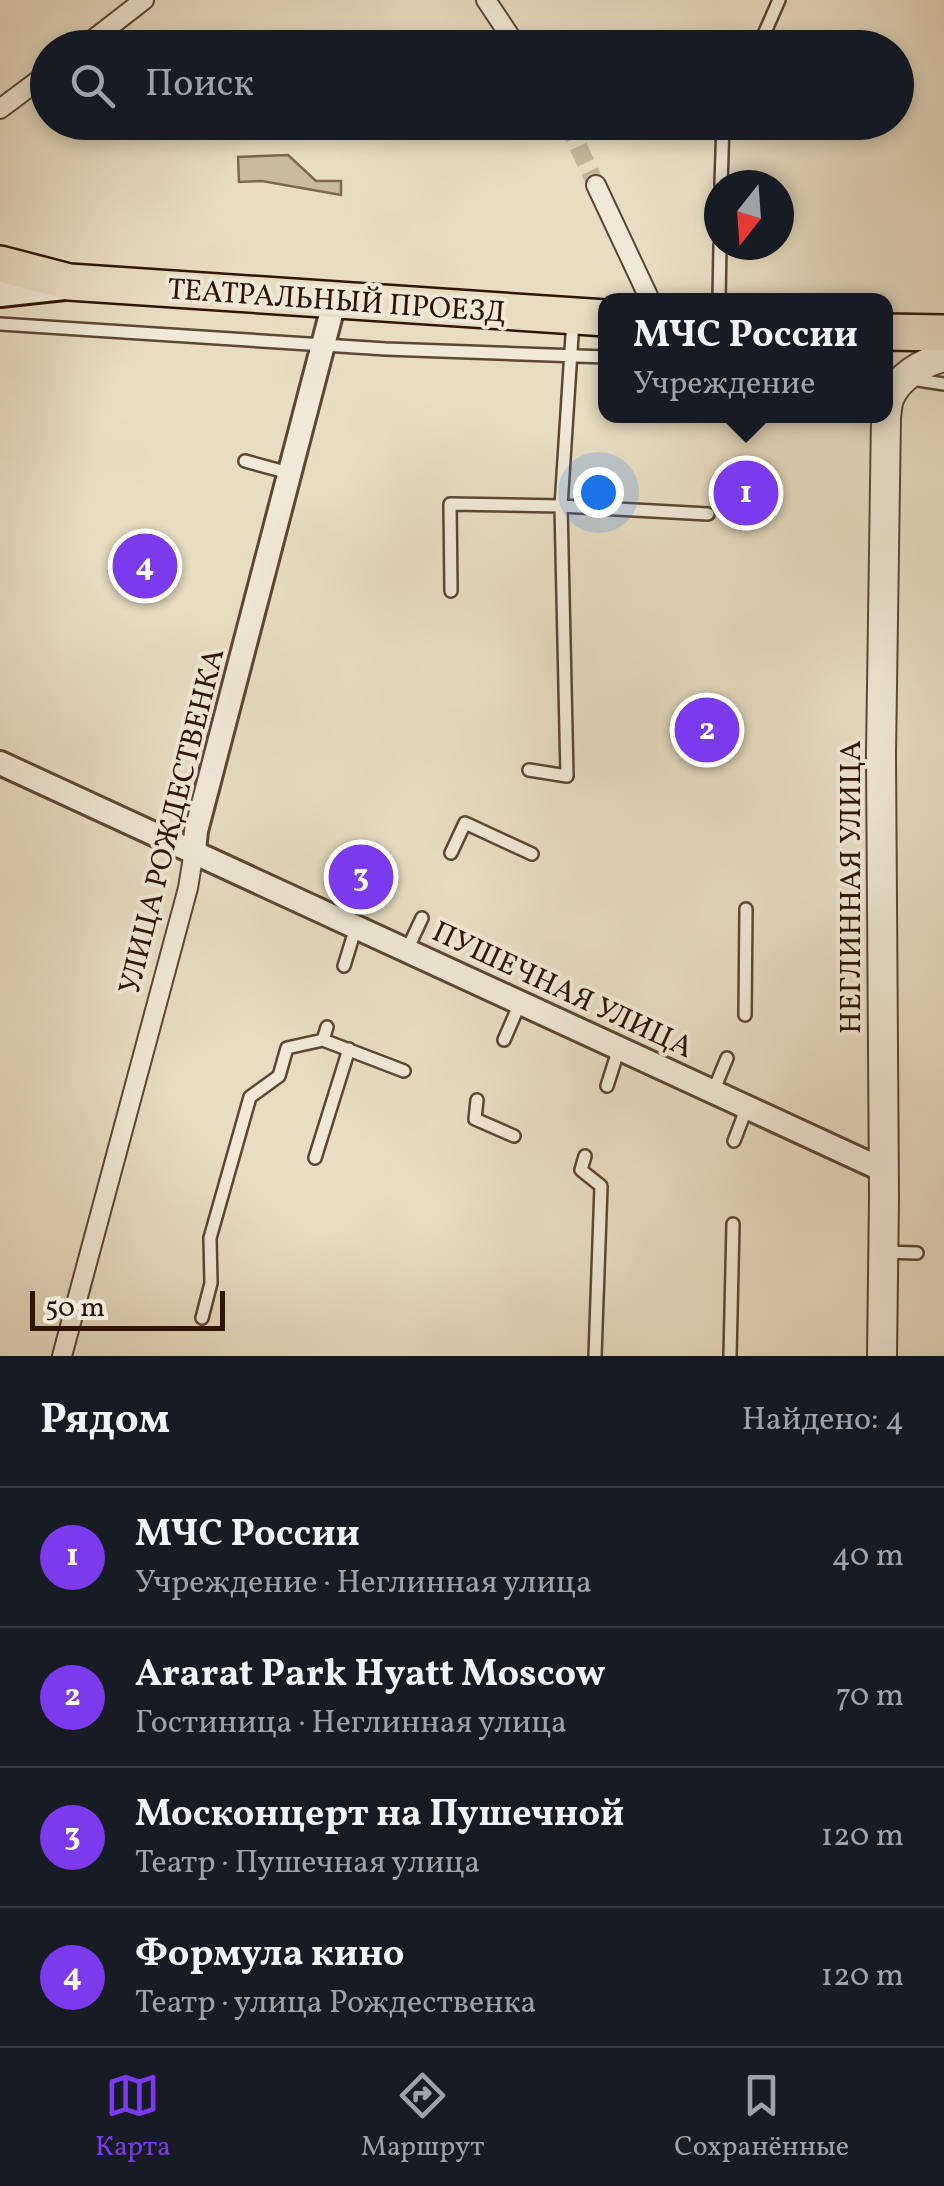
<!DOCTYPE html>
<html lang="ru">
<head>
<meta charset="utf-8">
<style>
  body { margin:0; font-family:Vollkorn,serif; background:#20242c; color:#f1f3f6 }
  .compass { position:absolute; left:704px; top:170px; width:90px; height:90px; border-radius:50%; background:#171b24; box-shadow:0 5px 15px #0003; rotate:197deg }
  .scale { position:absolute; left:30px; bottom:25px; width:195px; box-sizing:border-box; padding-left:10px; border:5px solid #301404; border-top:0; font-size:28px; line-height:35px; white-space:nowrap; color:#301404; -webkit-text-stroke:8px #f0e9d7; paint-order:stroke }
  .you { position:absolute; left:598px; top:492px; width:35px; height:35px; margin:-25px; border:8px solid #fff; border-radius:50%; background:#1a73e8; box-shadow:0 0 0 15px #1a73e833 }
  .badge { display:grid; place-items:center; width:65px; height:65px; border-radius:50%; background:#7c3aed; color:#fff; font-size:32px; font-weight:700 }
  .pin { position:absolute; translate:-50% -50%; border:5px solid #fff; box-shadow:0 2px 10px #0006 }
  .popup { position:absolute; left:598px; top:293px; width:295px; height:130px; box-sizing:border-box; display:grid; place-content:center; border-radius:20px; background:#171b24; filter:drop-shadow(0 2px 8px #0005); font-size:32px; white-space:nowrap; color:#9ea1a6 }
  .popup b { font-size:38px; color:#f1f3f6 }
  .popup::after { content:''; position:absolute; left:50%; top:100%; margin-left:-20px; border:20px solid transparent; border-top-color:#171b24 }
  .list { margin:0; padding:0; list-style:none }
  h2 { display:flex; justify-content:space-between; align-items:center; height:130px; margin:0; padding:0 40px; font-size:42px }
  h2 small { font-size:32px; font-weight:400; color:#9ea1a6 }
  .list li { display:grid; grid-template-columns:65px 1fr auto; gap:30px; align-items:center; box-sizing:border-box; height:140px; padding:0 40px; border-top:2px solid #363941 }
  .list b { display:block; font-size:38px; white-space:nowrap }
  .list p { margin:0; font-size:32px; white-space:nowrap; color:#9ea1a6 }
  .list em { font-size:32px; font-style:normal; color:#9ea1a6 }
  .icon { flex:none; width:55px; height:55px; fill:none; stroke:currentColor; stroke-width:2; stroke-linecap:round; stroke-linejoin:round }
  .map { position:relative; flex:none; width:944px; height:1356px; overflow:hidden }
  .search { position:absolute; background:#171b24; box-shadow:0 5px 15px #0003; left:30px; right:30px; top:30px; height:110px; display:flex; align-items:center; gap:25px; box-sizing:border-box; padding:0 35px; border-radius:55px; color:#9ea1a6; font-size:38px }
  .sheet { height:690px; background:#171b24 }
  nav { display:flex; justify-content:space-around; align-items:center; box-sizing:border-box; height:140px; border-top:2px solid #363941; background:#171b24; font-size:28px; color:#9ea1a6 }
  nav a { display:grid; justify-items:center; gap:5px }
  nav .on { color:#7c3aed }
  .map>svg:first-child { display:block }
</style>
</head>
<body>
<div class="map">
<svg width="944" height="1356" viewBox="0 0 944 1356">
  <rect width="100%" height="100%" fill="#e8ddc2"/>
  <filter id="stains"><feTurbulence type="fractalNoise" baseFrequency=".002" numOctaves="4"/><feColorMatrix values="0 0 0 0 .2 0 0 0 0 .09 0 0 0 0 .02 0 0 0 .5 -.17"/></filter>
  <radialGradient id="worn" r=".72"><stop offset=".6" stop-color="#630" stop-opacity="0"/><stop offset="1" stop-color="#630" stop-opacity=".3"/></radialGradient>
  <!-- green -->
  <path fill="#c9bba2" stroke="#7c6853" stroke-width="2.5" d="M288 155 316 181H341V195L262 181 239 182 238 157Z"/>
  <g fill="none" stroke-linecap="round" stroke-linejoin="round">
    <!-- pedestrian-tunnel -->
    <path stroke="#c3b59c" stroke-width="18" stroke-dasharray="18 9" stroke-linecap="butt" d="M567 122 596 185"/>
    <defs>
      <path id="service" d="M758 48 779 0
        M721 185 723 122
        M719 300 720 245
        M0 324 386 349 606 357
        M886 375 944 384
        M245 461 289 473
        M451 591 450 504 561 506 708 514
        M529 770 567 776 561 506 573 320
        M451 853 465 823 532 854
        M407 950 422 918
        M344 966 356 927
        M745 1015 746 909
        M327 1027 323 1040 404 1071
        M504 1040 520 1003
        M607 1086 619 1048
        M713 1092 727 1058
        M477 1100 475 1119 514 1136
        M734 1141 747 1107
        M585 1156 581 1170 601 1186 595 1356
        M315 1158 349 1049
        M883 1252 917 1253
        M202 1318 211 1283 210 1238 250 1097 279 1076 287 1048 323 1040
        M730 1356 733 1224"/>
      <path id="pedestrian" d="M486 0 518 48
        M82 48 144 0
        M0 109 48 73
        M596 185 650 300
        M62 1356 188 888 194 851"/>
      <path id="minor" d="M0 763 883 1170
        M194 851 196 831 335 299"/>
      <path id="tertiary" d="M882 1356 884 1197 881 754 886 417C887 411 887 405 889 399 897 378 923 362 944 357"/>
      <path id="secondary" d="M0 290 64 283"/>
      <path id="primary" d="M0 264 69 282 606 318
        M886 332 944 333"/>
    </defs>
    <!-- service casing -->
    <use href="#service" stroke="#5e4634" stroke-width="16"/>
    <!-- pedestrian casing -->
    <use href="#pedestrian" stroke="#5e4634" stroke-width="22"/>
    <!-- minor casing -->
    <use href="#minor" stroke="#5e4634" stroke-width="28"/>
    <!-- tertiary casing -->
    <use href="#tertiary" stroke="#5e4634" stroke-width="32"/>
    <!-- secondary casing -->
    <use href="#secondary" stroke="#301404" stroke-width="38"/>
    <!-- primary casing -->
    <use href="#primary" stroke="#301404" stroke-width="40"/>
    <!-- service -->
    <use href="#service" stroke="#f0e9d7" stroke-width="11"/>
    <!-- pedestrian -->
    <use href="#pedestrian" stroke="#f0e9d7" stroke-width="18"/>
    <!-- minor -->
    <use href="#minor" stroke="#f0e9d7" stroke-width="22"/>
    <!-- tertiary -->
    <use href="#tertiary" stroke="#f0e9d7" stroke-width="28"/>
    <!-- secondary -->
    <use href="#secondary" stroke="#f0e9d7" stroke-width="32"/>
    <!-- primary -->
    <use href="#primary" stroke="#e8ddc2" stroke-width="35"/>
  </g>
  <g text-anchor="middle" stroke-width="8" stroke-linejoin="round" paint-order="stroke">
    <!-- street labels -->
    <g font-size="30" fill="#301404" stroke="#f0e9d7">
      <text transform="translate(337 300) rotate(4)" y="10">ТЕАТРАЛЬНЫЙ ПРОЕЗД</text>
      <text transform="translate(171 821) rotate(-76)" y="10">УЛИЦА РОЖДЕСТВЕНКА</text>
      <text transform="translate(850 887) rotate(-90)" y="10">НЕГЛИННАЯ УЛИЦА</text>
      <text transform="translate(563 989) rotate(25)" y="10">ПУШЕЧНАЯ УЛИЦА</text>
    </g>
  </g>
  <rect width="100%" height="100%" filter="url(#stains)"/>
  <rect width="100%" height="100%" fill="url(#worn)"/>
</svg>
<svg class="compass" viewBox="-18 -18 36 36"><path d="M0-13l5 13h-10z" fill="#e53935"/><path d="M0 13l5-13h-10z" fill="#9ea1a6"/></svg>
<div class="scale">50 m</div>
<div class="you"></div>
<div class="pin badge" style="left:746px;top:493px">1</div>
<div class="popup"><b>МЧС России</b>Учреждение</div>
<div class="pin badge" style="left:707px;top:730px">2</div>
<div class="pin badge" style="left:361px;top:877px">3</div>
<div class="pin badge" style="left:145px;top:566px">4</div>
<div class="search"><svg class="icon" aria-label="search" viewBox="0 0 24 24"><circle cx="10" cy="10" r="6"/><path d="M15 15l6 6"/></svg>Поиск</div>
</div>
<section class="sheet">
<h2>Рядом<small>Найдено: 4</small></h2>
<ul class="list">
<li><span class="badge">1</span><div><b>МЧС России</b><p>Учреждение · Неглинная улица</p></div><em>40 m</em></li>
<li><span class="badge">2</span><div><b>Ararat Park Hyatt Moscow</b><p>Гостиница · Неглинная улица</p></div><em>70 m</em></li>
<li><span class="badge">3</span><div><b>Москонцерт на Пушечной</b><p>Театр · Пушечная улица</p></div><em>120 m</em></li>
<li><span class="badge">4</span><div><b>Формула кино</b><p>Театр · улица Рождественка</p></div><em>120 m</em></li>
</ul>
</section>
<nav>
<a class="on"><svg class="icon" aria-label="map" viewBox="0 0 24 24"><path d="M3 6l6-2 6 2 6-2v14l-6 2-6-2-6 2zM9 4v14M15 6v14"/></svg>Карта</a>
<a><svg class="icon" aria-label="directions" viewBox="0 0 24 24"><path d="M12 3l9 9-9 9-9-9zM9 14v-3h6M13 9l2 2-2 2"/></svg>Маршрут</a>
<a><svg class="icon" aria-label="saved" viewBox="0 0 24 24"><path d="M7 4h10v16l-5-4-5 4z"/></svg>Сохранённые</a>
</nav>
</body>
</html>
